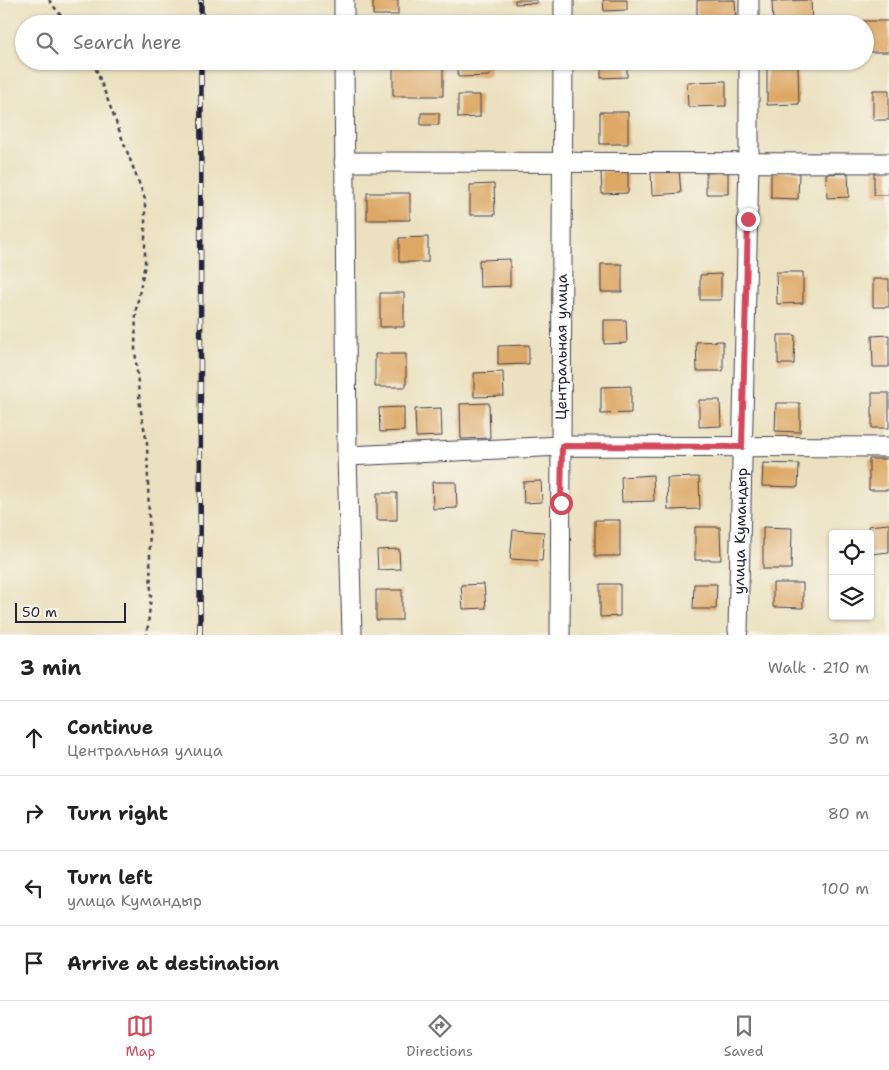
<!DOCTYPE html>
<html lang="en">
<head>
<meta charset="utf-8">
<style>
  body { margin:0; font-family:"Shantell Sans",sans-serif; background:#f2f2f2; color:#222 }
  .controls { position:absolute; right:15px; bottom:15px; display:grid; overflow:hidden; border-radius:5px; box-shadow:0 1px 4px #0004 }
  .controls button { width:45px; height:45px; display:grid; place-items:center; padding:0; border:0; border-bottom:1px solid #e0e0e0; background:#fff; color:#222; font:25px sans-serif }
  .scale { position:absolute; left:15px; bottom:12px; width:111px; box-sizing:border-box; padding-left:5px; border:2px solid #22223b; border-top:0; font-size:14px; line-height:18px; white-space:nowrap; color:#22223b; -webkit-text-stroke:4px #f7f3e8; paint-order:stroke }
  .stop { position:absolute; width:15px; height:15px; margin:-11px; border:4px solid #d1495b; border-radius:50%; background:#fff }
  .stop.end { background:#d1495b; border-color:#fff; box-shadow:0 1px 5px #0008 }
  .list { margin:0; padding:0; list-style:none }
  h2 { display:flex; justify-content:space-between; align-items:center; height:65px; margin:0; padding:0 20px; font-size:21px }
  h2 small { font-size:16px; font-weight:400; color:#767676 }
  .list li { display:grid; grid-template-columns:32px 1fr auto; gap:15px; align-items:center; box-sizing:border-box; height:75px; padding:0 20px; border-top:1px solid #e0e0e0 }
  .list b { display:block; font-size:19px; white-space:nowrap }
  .list p { margin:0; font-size:16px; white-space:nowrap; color:#767676 }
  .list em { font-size:16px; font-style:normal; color:#767676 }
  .icon { flex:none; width:28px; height:28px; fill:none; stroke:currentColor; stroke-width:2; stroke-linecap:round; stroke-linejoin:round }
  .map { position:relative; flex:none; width:889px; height:635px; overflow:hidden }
  .search { position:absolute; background:#fff; box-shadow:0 1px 4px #0004; left:15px; right:15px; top:15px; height:55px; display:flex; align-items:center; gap:12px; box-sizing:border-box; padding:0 18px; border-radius:28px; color:#767676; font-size:19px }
  .sheet { height:365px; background:#fff }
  nav { display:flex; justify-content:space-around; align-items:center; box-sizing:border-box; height:70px; border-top:1px solid #e0e0e0; background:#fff; font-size:14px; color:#767676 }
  nav a { display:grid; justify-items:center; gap:2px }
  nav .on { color:#d1495b }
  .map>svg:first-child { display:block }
</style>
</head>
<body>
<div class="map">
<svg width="889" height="635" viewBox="0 0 889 635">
  <rect width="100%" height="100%" fill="#f7f3e8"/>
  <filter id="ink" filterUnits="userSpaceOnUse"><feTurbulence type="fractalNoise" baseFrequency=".02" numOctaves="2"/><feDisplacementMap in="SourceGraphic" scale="10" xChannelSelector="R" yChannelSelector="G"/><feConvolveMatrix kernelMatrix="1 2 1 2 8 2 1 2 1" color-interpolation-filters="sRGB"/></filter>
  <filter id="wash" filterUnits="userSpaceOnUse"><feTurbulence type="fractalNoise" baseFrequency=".0096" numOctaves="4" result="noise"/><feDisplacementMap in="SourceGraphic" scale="20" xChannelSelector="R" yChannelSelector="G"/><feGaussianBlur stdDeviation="1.12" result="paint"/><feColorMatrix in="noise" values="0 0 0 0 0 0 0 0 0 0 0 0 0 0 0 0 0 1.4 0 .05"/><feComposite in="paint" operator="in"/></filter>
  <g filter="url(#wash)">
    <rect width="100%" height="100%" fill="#ebe1c0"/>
    <g id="blocks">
      <!-- building -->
      <path fill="#dda765" d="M373 0H398V15H373Z
        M515 0H537V3L515 4Z
        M603 0H627V10L604 11Z
        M697 0H735L736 24H697Z
        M811 0 812 24H773L772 1Z
        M850 21H889V52H865V24H850Z
        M413 61H443V96H393V66H413Z
        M457 61H489L490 76 458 77Z
        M601 61H627V77L601 78Z
        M767 66H798L799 104 767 105Z
        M726 81V106L688 107 687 82Z
        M873 90H889V120H873Z
        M458 95H480V117L458 118Z
        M600 112H628V144H600Z
        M421 113H439V125H421Z
        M874 168H889V195H874Z
        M628 170V193L602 194 601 171Z
        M679 170 681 193 652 195 651 172Z
        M728 172V194H706V173Z
        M771 172H799L798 199 771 198Z
        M848 173 849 197 827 198 826 174Z
        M494 184 495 215H470V185Z
        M367 193H410V220H367Z
        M428 237V262H399V238Z
        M510 259V286L480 287 479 260Z
        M601 264H622V292H601Z
        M776 272H803V303L777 304Z
        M721 274V300H700V275Z
        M873 279H889V307H873Z
        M380 293H404V327H380Z
        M604 320H626L627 343 604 344Z
        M778 335H795L794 364H778Z
        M889 335V367H873L872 336Z
        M723 341V371H697L696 342Z
        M529 345V364L498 365V346Z
        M375 354H406V387H375Z
        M503 372 504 396 474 397V373Z
        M631 386V413L601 414V387Z
        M872 393H889V428H872Z
        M699 400H720L721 426 699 427Z
        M489 403 490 438 461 439 460 404Z
        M776 403H800V432L775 431Z
        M404 407V431L380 432 379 408Z
        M441 408 442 436 416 437 415 409Z
        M869 459H889V490H869Z
        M763 463 799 464 798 487 762 486Z
        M653 475 654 501 622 502 621 477Z
        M699 477 700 509 668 510 667 478Z
        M541 481 542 502 524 503 523 482Z
        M432 482H456L457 508 433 509Z
        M377 493H397V520H377Z
        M595 520H620V556H595Z
        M889 524V552L871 554 870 534H869L868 526Z
        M695 527H720L721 560H695Z
        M763 527 792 528 791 569H763Z
        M513 530 544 532 542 561 510 559Z
        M399 549 400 569 378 570 377 550Z
        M773 583H803V608L773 607Z
        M484 584 486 608 463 609 461 585Z
        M600 584H620V616L600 617Z
        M694 584H717L716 609H693Z
        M376 590H402V620H376Z"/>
    </g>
  </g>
  <g filter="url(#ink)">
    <use href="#blocks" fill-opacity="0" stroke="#403f4f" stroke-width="1"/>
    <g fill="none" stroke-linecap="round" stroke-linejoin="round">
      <defs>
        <g id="minor">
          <path d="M749 0V24"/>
          <path d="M344 24V0"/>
          <path d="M564 24V0"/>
          <path d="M344 61 347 456 352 635"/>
          <path d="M344 162 889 163"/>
          <path d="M347 456 562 446 889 447"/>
          <path id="s1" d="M738 631 749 162V61"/>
          <path id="s2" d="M560 635 563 61"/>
        </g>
      </defs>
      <!-- minor casing -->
      <use href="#minor" stroke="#403f4f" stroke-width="21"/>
      <!-- path -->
      <path stroke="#403f4f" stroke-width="2.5" stroke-dasharray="4 4" stroke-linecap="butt" d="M49 0 67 24
        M93 61 145 199V264L136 310 135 349 140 406 147 444 151 595 147 635"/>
      <!-- minor -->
      <use href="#minor" stroke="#fff" stroke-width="19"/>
      <defs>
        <path id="rail" d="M201 24V0
          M200 635 201 61"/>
      </defs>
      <!-- rail casing -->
      <use href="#rail" stroke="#22223b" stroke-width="5.5"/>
      <!-- rail -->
      <use href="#rail" stroke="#f7f3e8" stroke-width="4" stroke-dasharray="11" stroke-linecap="butt"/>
    </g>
  </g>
  <g fill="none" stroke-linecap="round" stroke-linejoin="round" filter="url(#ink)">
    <!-- route -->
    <path stroke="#d1495b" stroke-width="6" d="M561 503 562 446 742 447 748 219"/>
  </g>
  <g text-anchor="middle" stroke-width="4.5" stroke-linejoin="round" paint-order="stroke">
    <!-- street labels -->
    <g font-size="15" fill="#22223b" stroke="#f7f3e8">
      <text dy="5" stroke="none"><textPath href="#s2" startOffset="288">Центральная улица</textPath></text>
      <text dy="5" stroke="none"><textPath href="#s1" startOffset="100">улица Кумандыр</textPath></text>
    </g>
  </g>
</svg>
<div class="controls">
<button><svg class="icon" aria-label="locate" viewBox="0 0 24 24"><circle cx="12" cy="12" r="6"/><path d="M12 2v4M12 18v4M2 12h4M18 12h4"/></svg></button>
<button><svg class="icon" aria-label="layers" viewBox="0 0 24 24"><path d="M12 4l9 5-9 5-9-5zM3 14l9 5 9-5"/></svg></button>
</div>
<div class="scale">50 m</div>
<div class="stop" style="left:561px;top:503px"></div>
<div class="stop end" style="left:748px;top:219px"></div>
<div class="search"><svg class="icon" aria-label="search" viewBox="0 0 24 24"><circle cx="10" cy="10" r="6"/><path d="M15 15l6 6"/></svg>Search here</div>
</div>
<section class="sheet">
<h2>3 min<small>Walk · 210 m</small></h2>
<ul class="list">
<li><svg class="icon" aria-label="ahead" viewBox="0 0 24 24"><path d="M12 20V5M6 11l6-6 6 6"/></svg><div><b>Continue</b><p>Центральная улица</p></div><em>30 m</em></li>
<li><svg class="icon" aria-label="right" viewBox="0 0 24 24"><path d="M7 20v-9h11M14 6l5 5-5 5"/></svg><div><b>Turn right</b></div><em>80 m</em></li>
<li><svg class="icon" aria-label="left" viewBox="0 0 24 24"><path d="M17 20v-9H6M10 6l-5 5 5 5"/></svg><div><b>Turn left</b><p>улица Кумандыр</p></div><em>100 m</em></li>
<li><svg class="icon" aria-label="arrive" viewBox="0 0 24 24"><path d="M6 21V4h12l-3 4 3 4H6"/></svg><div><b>Arrive at destination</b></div></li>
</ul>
</section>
<nav>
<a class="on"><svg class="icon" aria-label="map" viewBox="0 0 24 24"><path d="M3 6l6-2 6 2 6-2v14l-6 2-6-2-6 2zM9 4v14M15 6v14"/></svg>Map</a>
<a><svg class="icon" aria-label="directions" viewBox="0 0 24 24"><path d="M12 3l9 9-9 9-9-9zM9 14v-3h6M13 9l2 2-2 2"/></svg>Directions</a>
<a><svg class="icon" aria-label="saved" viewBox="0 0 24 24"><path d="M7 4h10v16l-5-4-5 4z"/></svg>Saved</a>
</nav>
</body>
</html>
